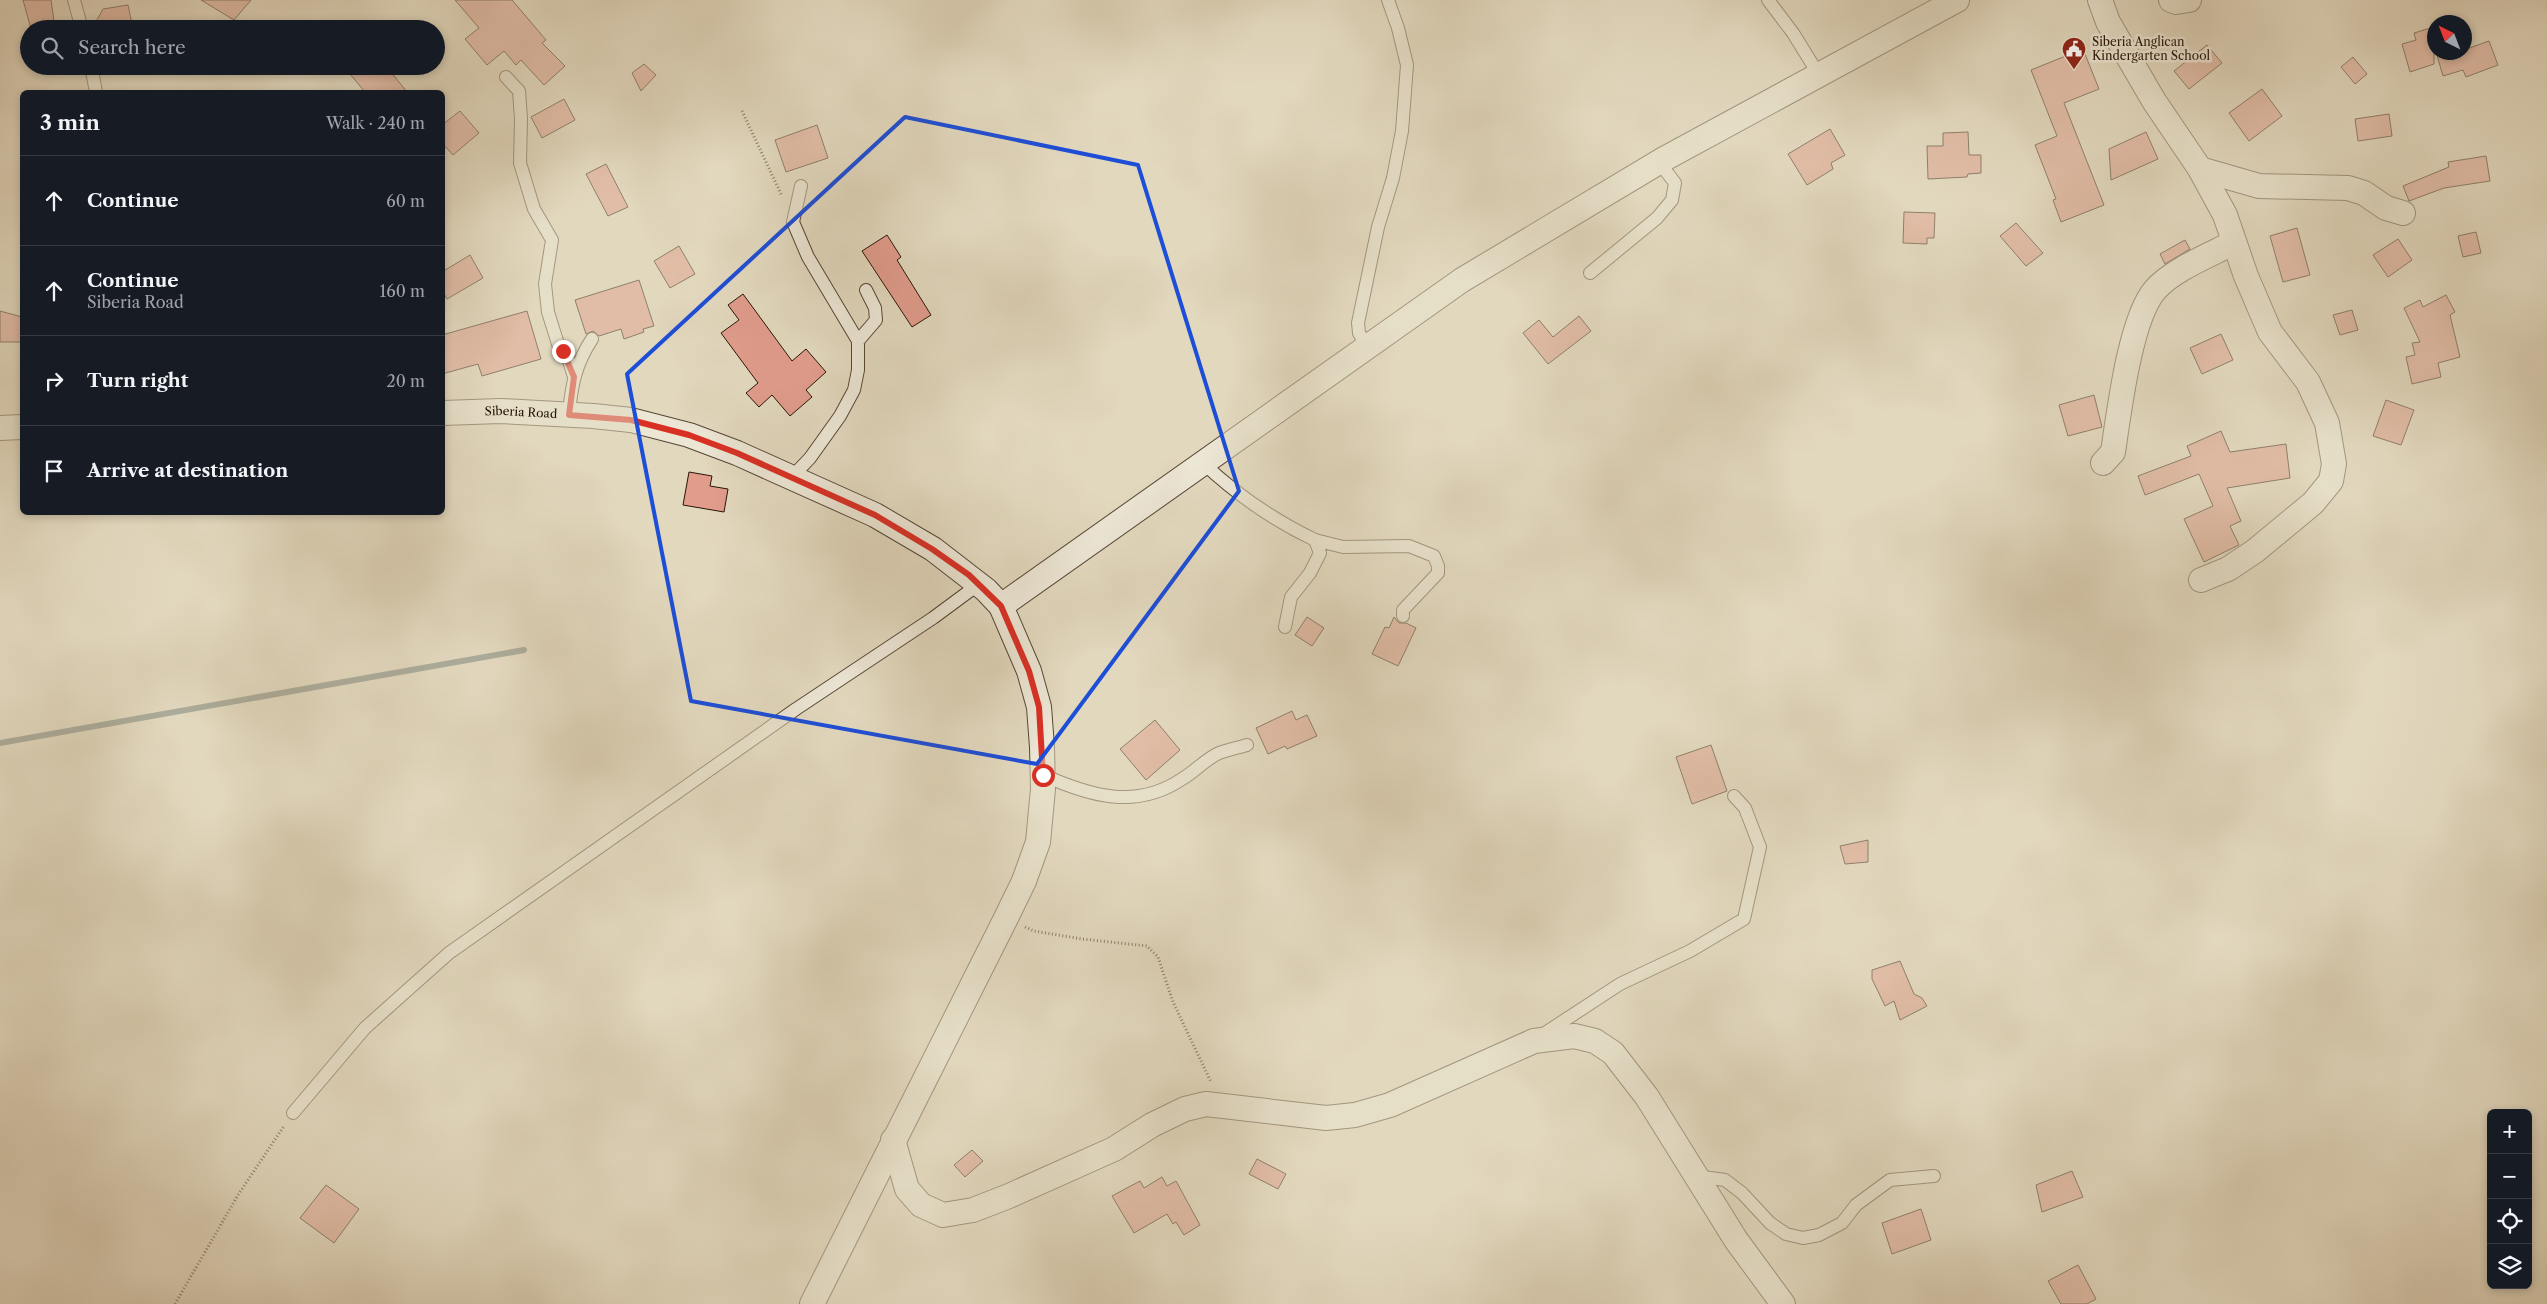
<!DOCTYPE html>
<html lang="en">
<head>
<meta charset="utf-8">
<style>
  body { margin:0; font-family:"Libre Caslon Text",serif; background:#20242c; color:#f1f3f6 }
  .controls { position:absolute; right:15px; bottom:15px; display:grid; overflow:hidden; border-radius:8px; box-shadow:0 2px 8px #0003 }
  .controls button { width:45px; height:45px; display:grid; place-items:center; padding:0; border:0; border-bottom:1px solid #363941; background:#171b24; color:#f1f3f6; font:25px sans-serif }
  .compass { position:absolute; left:2427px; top:15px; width:45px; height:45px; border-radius:50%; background:#171b24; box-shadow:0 2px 8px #0003; rotate:318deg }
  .stop { position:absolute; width:15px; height:15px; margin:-11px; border:4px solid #d93025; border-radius:50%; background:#fff }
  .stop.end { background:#d93025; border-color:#fff; box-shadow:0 1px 5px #0008 }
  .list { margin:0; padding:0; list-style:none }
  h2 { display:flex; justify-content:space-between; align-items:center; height:65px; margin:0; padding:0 20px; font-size:21px }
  h2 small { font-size:16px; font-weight:400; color:#9ea1a6 }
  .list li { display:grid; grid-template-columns:32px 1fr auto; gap:15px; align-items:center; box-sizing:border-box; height:90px; padding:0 20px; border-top:1px solid #363941 }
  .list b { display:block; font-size:19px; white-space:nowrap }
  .list p { margin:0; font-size:16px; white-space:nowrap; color:#9ea1a6 }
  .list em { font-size:16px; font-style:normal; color:#9ea1a6 }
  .icon { flex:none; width:28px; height:28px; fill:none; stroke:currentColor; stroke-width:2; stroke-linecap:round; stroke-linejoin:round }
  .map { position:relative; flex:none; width:2547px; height:1304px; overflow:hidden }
  .search { position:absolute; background:#171b24; box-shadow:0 2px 8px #0003; left:20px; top:20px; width:425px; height:55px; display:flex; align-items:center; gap:12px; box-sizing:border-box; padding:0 18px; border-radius:28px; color:#9ea1a6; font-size:19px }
  .panel { position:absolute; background:#171b24; box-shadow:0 2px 8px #0003; left:20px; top:90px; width:425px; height:425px; border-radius:8px }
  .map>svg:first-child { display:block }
</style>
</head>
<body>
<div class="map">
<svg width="2547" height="1304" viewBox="0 0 2547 1304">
  <rect width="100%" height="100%" fill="#e2d8be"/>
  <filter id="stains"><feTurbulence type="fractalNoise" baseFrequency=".004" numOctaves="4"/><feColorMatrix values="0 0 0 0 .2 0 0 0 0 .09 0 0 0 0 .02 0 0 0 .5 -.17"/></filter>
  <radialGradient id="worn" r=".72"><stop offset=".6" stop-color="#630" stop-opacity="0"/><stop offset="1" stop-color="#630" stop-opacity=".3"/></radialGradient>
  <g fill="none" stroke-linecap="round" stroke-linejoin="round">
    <!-- stream -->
    <path stroke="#6a7772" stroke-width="6" d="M0 743 524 650"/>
  </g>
  <!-- building -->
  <path fill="#e19c8c" stroke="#281507" d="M23 0H51L55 29H31Z
    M201 0H251L234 20Z
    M455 0H512L546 40 542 43 565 66 544 85 521 60 516 65 504 51 487 65 465 39 479 28Z
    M128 5 133 29H92L103 9Z
    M2434 27V64L2410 72 2402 44 2416 40 2414 33Z
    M2489 41 2498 65 2466 77 2463 70 2443 76 2436 52H2464V50Z
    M2207 45 2222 63 2189 89 2174 71Z
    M2083 49 2099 89 2064 103 2104 205 2061 222 2053 200 2056 199 2035 145 2057 136 2031 70Z
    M2353 57 2367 74 2355 84 2341 67Z
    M644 64 656 75 641 91 632 73Z
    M361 66H386L407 92H365L350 74Z
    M2262 89 2282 116 2249 141 2229 113Z
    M564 99 575 120 542 138 531 117Z
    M460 111 479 133 453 155 442 143V125Z
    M2389 114 2392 136 2358 141 2355 119Z
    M817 125 828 158 786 172 775 140Z
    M1830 129 1845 155 1831 163 1833 169 1807 185 1788 154Z
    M1968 132 1969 155H1981V173L1968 174 1967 177 1928 179 1927 146H1943V133Z
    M2146 132 2158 159 2111 180 2109 149Z
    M2486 156 2490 181 2444 188 2409 201 2403 186 2449 167 2448 162Z
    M606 164 628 207 608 216 586 174Z
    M1904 212 1935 213 1934 238H1927V244L1903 243Z
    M2016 223 2043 253 2026 266 2000 236Z
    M2297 228 2310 275 2283 282 2270 236Z
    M2476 232 2481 253 2463 257 2458 236Z
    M887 235 901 257 897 260 931 315 912 327 862 251Z
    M2398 239 2412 260 2388 277 2373 255Z
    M2185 240 2190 249 2165 264 2160 254Z
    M679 246 695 274 670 288 654 261Z
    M470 255 483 278 447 299 442 290V272Z
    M639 280 654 326 643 329 644 332 624 339 621 329 599 336 593 331 586 334 575 300Z
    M743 294 792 361 806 349 826 372 806 390 812 397 790 416 772 395 759 407 746 393 758 383 721 333 739 320 728 305Z
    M2446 295 2455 312 2450 315 2460 357 2438 363 2441 377 2412 384 2406 357 2415 355 2412 343 2420 342 2404 308 2420 300 2423 307Z
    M2352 310 2358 330 2340 335 2333 315Z
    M0 311 22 317V342H0Z
    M527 311 541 359 482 376 478 364 442 374V335Z
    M1579 316 1591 331 1548 364 1523 333 1539 320 1553 337Z
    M2221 334 2233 360 2202 374 2190 348Z
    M2094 395 2102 427 2068 436 2059 405Z
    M2386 400 2414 410 2401 445 2373 436Z
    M2221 431 2230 452 2286 444 2290 478 2227 488 2241 521 2230 526 2239 545 2204 562 2184 519 2213 506 2199 474 2145 495 2138 476 2191 456 2187 446Z
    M689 472 712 476 710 486 728 489 724 512 683 505Z
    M1307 617 1324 628 1312 646 1295 635Z
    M1394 617 1399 623H1406L1416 628 1398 666 1372 654 1385 627 1389 628Z
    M1292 711 1296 720 1307 715 1317 736 1287 749 1285 746 1268 754 1256 728Z
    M1155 720 1180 750 1146 780 1120 749Z
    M1711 745 1727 791 1692 804 1676 757Z
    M1868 840V862L1845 864 1840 846Z
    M1900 961 1914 994 1922 998 1927 1006 1900 1020 1894 1001 1885 1006 1872 979V970Z
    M972 1150 983 1161 965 1177 954 1165Z
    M1257 1159 1286 1174 1278 1189 1249 1174Z
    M2072 1171 2083 1197 2042 1212 2036 1185Z
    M1162 1177 1167 1186 1176 1181 1200 1225 1184 1235 1176 1222 1173 1224 1167 1214 1134 1233 1112 1196 1140 1181 1144 1188Z
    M326 1185 359 1209 334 1243 300 1218Z
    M1921 1209 1931 1240 1892 1254 1882 1223Z
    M2078 1265 2096 1299 2087 1304H2061L2048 1281Z"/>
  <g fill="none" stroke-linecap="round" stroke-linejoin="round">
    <defs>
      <path id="lane" d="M74 0 82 29
        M1768 0 1793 33 1819 75
        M91 66 96 92
        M506 77 519 91 521 119 520 163 534 209 552 240 545 284 548 312 558 344 569 361 574 377
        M1590 273 1657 218 1672 200 1675 183 1659 162
        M858 341 876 320 875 308 866 290
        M1367 347 1359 333 1358 323 1378 227 1393 178 1402 131 1407 65 1398 28 1388 0
        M569 415C571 386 576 363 592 339
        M1203 463C1237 495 1273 520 1315 540L1320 553 1310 573 1291 597 1285 627
        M791 478 810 458 840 416 854 390 858 370V341L808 257 793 222 801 186
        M1315 540 1343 547 1409 546 1434 556 1438 566V573L1403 610V616
        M1043 775C1090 796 1136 810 1182 779 1194 772 1205 760 1217 754 1226 750 1237 748 1247 745
        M1542 1035 1620 984 1690 951 1744 919 1760 847 1745 808 1734 796
        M293 1113 365 1028 449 953 796 709 933 618 979 584
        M1696 1176 1725 1180 1742 1193 1770 1223 1786 1234 1803 1238 1819 1235 1842 1223 1856 1205 1890 1180 1934 1176"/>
      <g id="street">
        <path d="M2100 0 2108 22 2154 101 2200 169 2225 215 2246 276 2270 332 2308 382 2327 423 2334 464 2331 481 2313 503 2255 551 2228 569 2201 580"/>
        <path d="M2171 0 2176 2 2189 0"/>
        <path d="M2200 169 2259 186 2348 188 2364 193 2386 208 2403 213"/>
        <path id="s1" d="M442 413 501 411 593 416 631 420 689 435 737 453 875 515 933 549 986 590 1001 606 1029 671 1039 707 1042 747 1043 789 1038 842 1024 881 1006 918 812 1304"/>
        <path d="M0 428 22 427"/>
        <path d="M2103 463 2113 452C2119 412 2130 319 2155 290 2172 270 2210 255 2233 243"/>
        <path d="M1001 606 1462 280 1664 159 1957 0"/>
        <path d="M893 1140 907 1189 921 1205 943 1215 973 1210 1009 1196 1114 1149 1152 1125 1185 1109 1206 1104 1326 1118 1355 1115 1390 1105 1534 1041 1574 1036 1595 1041 1613 1053 1647 1097 1736 1240 1783 1304"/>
      </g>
    </defs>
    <!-- lane casing -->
    <use href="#lane" stroke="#564635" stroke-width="14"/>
    <!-- street casing -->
    <use href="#street" stroke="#564635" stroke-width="26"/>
    <!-- path -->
    <path stroke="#281507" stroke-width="3" stroke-dasharray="1 2.5" stroke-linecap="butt" d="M742 111 782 196
      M1025 927 1034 931 1082 939 1147 946 1158 957 1173 1002 1211 1082
      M175 1304 238 1195 284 1126"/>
    <!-- lane -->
    <use href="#lane" stroke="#ece6d5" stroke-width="12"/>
    <!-- street -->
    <use href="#street" stroke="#ece6d5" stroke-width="24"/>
  </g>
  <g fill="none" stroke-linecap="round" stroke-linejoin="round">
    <!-- route -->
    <path stroke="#d93025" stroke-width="6" d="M563 351 574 377 569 415 631 420 689 435 737 453 875 515 932 549 969 575 1001 606 1029 671 1039 707 1043 775"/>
  </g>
  <!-- marked area -->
  <path d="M0 0H2547V1304H0ZM905 117 1138 165 1239 491 1037 764 691 701 627 374Z" fill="#e2d8be" fill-opacity=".55" fill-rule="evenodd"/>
  <path fill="none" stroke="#1d4ed8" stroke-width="4" stroke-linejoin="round" d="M905 117 1138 165 1239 491 1037 764 691 701 627 374Z"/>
  <!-- icons -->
  <defs>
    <symbol id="civic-pin" viewBox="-11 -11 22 30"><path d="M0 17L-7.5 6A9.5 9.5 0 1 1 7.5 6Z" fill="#8f2418" stroke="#ece6d5"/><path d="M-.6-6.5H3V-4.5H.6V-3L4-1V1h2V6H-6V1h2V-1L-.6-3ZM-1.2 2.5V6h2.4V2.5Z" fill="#fff"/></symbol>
  </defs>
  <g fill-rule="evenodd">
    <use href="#civic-pin" x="2060" y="35" width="28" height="38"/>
  </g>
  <g text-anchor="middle" stroke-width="5" stroke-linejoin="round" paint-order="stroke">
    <!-- poi labels -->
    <g font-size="12" fill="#281507" stroke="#ece6d5" text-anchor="start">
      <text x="2092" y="46">Siberia Anglican<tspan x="2092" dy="14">Kindergarten School</tspan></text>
    </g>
    <!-- street labels -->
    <g font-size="12" fill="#281507" stroke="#ece6d5">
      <text dy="4" stroke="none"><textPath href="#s1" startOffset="79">Siberia Road</textPath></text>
    </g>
  </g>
  <rect width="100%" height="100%" filter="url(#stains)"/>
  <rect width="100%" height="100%" fill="url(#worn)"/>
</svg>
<div class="controls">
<button>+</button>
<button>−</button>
<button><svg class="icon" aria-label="locate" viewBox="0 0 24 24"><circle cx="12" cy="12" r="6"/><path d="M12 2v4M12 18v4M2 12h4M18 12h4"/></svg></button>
<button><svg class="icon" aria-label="layers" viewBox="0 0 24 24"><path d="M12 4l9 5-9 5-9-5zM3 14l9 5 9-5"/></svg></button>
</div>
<svg class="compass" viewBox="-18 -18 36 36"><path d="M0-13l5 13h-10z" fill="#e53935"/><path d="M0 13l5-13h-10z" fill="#9ea1a6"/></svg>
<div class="stop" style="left:1043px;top:775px"></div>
<div class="stop end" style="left:563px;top:351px"></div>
<div class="search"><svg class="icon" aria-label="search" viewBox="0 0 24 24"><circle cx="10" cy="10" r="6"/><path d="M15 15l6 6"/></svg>Search here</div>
<section class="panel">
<h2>3 min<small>Walk · 240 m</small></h2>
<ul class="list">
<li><svg class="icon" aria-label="ahead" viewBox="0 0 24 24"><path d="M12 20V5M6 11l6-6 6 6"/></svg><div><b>Continue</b></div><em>60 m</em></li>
<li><svg class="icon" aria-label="ahead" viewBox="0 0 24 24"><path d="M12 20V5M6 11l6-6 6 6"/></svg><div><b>Continue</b><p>Siberia Road</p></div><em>160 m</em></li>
<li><svg class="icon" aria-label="right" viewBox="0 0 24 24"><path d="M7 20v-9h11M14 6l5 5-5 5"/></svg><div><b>Turn right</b></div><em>20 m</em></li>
<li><svg class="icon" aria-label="arrive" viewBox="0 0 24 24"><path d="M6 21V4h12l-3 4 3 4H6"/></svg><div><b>Arrive at destination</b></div></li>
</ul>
</section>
</div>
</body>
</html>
